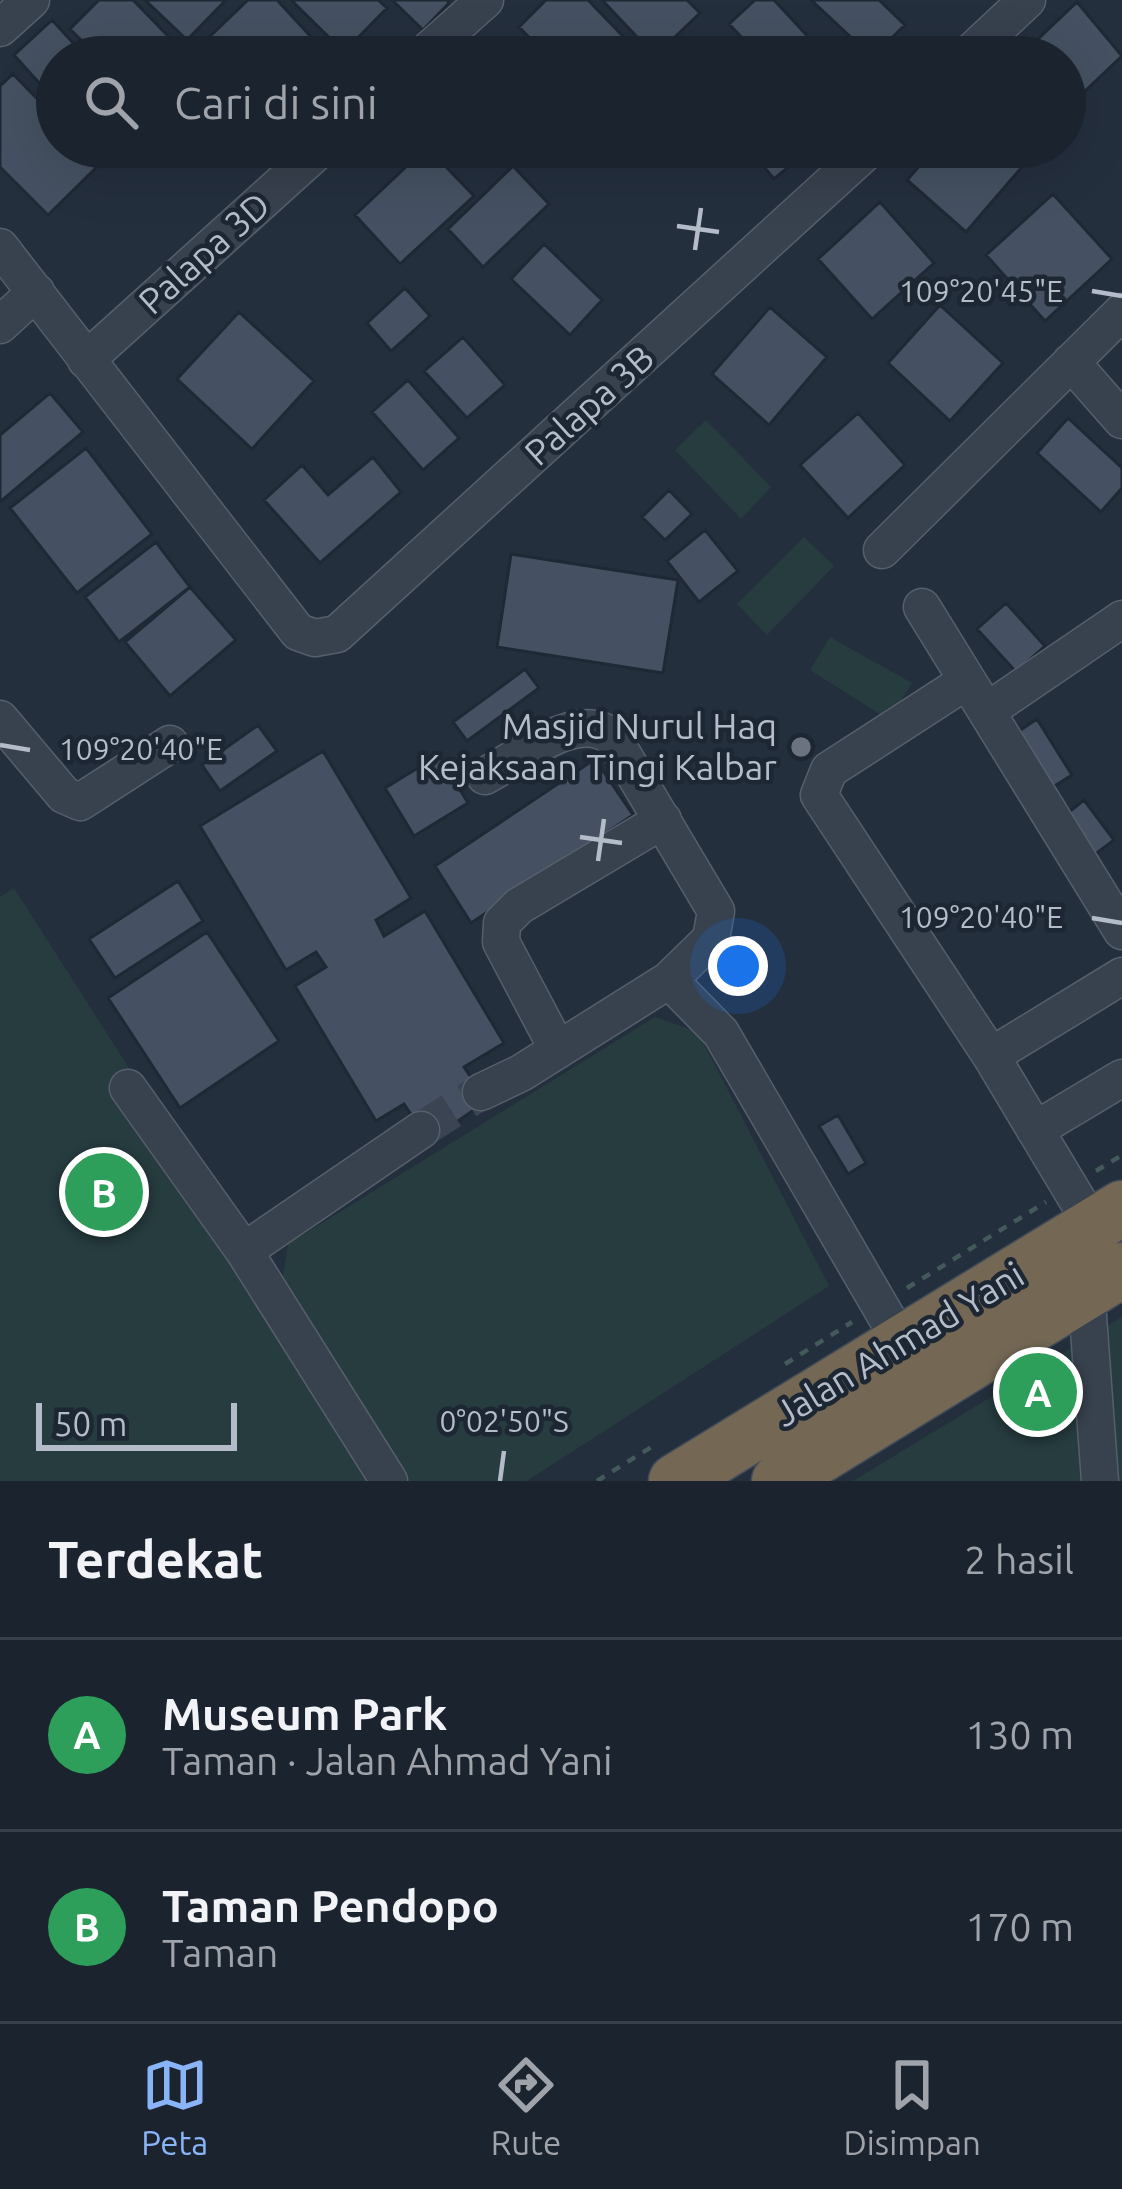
<!DOCTYPE html>
<html lang="id">
<head>
<meta charset="utf-8">
<style>
  body { margin:0; font-family:Ubuntu,sans-serif; background:#282f3a; color:#f1f3f6 }
  .scale { position:absolute; left:36px; bottom:30px; width:201px; box-sizing:border-box; padding-left:12px; border:6px solid #b4bcc9; border-top:0; font-size:33px; line-height:42px; white-space:nowrap; color:#b4bcc9; -webkit-text-stroke:9px #1d2633; paint-order:stroke }
  .you { position:absolute; left:738px; top:966px; width:42px; height:42px; margin:-30px; border:9px solid #fff; border-radius:50%; background:#1a73e8; box-shadow:0 0 0 18px #1a73e833 }
  .badge { display:grid; place-items:center; width:78px; height:78px; border-radius:50%; background:#8ab4f8; color:#fff; font-size:39px; font-weight:700 }
  .pin { position:absolute; translate:-50% -50%; border:6px solid #fff; box-shadow:0 3px 12px #0006 }
  .list { margin:0; padding:0; list-style:none }
  h2 { display:flex; justify-content:space-between; align-items:center; height:156px; margin:0; padding:0 48px; font-size:51px }
  h2 small { font-size:39px; font-weight:400; color:#a0a4aa }
  .list li { display:grid; grid-template-columns:78px 1fr auto; gap:36px; align-items:center; box-sizing:border-box; height:192px; padding:0 48px; border-top:3px solid #39404a }
  .list b { display:block; font-size:45px; white-space:nowrap }
  .list p { margin:0; font-size:39px; white-space:nowrap; color:#a0a4aa }
  .list em { font-size:39px; font-style:normal; color:#a0a4aa }
  .icon { flex:none; width:66px; height:66px; fill:none; stroke:currentColor; stroke-width:2; stroke-linecap:round; stroke-linejoin:round }
  .map { position:relative; flex:none; width:1122px; height:1481px; overflow:hidden }
  .search { position:absolute; background:#1b232e; box-shadow:0 12px 48px #0002; left:36px; right:36px; top:36px; height:132px; display:flex; align-items:center; gap:30px; box-sizing:border-box; padding:0 42px; border-radius:66px; color:#a0a4aa; font-size:45px }
  .sheet { height:540px; background:#1b232e }
  nav { display:flex; justify-content:space-around; align-items:center; box-sizing:border-box; height:168px; border-top:3px solid #39404a; background:#1b232e; font-size:33px; color:#a0a4aa }
  nav a { display:grid; justify-items:center; gap:6px }
  nav .on { color:#8ab4f8 }
  .map>svg:first-child { display:block }
</style>
</head>
<body>
<div class="map">
<svg width="1122" height="1481" viewBox="0 0 1122 1481">
  <rect width="100%" height="100%" fill="#242f3e"/>
  <!-- green -->
  <path fill="#263c3f" d="M706 420 771 487 741 519 675 450Z
    M804 537 834 566 767 635 737 604Z
    M830 637 912 683 889 720 810 670Z
    M14 888 393 1481H0V897Z
    M655 1017 698 1032 829 1286 527 1481H409L281 1288 288 1244Z
    M1122 1317V1481H853Z"/>
  <!-- building -->
  <path fill="#455162" stroke="#1f2835" stroke-width="3" d="M99 0H133L170 38 150 57H98L70 29Z
    M145 0H226L187 40Z
    M248 0H277L325 52 320 57H218L204 42Z
    M291 0H378L387 8 344 52Z
    M392 0H447L449 3 423 30Z
    M546 0H588L643 57H548L519 27Z
    M602 0H687L700 13 655 56Z
    M755 0H774L827 57H760L729 24Z
    M811 0H879L905 25 872 57Z
    M1077 2 1122 56 1065 110V57H1019Z
    M52 20 86 57H57V103L14 55Z
    M13 74 57 119V147H85L101 163 48 215 0 167V86Z
    M427 147 474 196 400 264 355 215Z
    M764 147H807L809 150 774 179 754 155Z
    M936 147H1013L1028 160 966 232 907 180Z
    M513 166 549 204 483 267 448 229Z
    M1053 194 1112 259 1045 321 986 255Z
    M880 202 934 263 872 319 818 259Z
    M544 244 602 300 570 335 511 279Z
    M405 288 430 316 391 351 367 323Z
    M940 305 1003 363 950 421 888 363Z
    M770 307 827 357 769 425 712 374Z
    M239 312 314 381 252 449 177 379Z
    M463 337 505 385 467 418 424 371Z
    M408 380 459 438 423 470 372 412Z
    M50 393 83 432 0 502V435Z
    M858 413 905 465 848 518 800 465Z
    M1068 418 1122 468V488L1101 512 1037 453Z
    M86 448 152 534 77 593 10 508Z
    M373 457 401 492 320 563 264 500 302 465 328 495Z
    M669 490 692 514 665 540 642 517Z
    M705 530 738 571 699 602 667 561Z
    M156 542 190 587 119 642 85 597Z
    M511 554 678 580 663 673 497 647Z
    M190 587 236 640 170 696 125 642Z
    M1006 603 1045 646 1016 672 977 629Z
    M525 669 539 688 467 741 453 722Z
    M1037 719 1072 775 1048 790 1013 735Z
    M258 725 277 751 220 791 202 765Z
    M323 751 411 898 376 920 384 936 425 911 504 1043 464 1067 487 1101 429 1141 404 1104 376 1121 295 986 326 967 316 952 286 970 200 826Z
    M439 755 468 803 414 836 385 788Z
    M595 759 633 815 471 923 435 866Z
    M1084 800 1114 840 1093 856 1064 816Z
    M178 881 203 921 115 978 89 939Z
    M207 932 279 1041 180 1108 108 998Z
    M838 1115 866 1163 848 1174 819 1126Z"/>
  <g fill="none" stroke-linecap="round" stroke-linejoin="round">
    <!-- minor-tunnel -->
    <path stroke="#3a4453" stroke-width="36" stroke-dasharray="36 18" stroke-linecap="butt" d="M421 1130 481 1092"/>
    <defs>
      <path id="minor" d="M0 28 31 0
        M421 57 485 0
        M966 57 1027 0
        M0 247 298 632 315 638 337 634 871 147
        M0 325 36 292
        M86 360 322 147
        M1071 362 1122 420
        M882 550 1122 312
        M922 607 1122 931
        M965 682 829 770 819 795 991 1056 1093 1226
        M987 711 1122 619
        M0 719 64 795 80 802 170 744
        M485 776C518 759 579 707 613 738L716 911 711 939 669 980
        M558 1050 501 942 502 923 519 906 663 820
        M991 1056 1122 976
        M128 1088 244 1251 389 1481
        M481 1092 521 1073 669 980 721 1033 901 1342
        M1035 1130 1122 1078
        M244 1251 421 1130
        M1086 1289 1100 1481"/>
      <path id="highway" d="M676 1481 1122 1208
        M779 1481 1122 1270"/>
    </defs>
    <!-- minor casing -->
    <use href="#minor" stroke="#565f6c" stroke-width="39"/>
    <!-- highway casing -->
    <use href="#highway" stroke="#434c59" stroke-width="57"/>
    <!-- path -->
    <path stroke="#44595c" stroke-width="4.5" stroke-dasharray="9 9" stroke-linecap="butt" d="M1096 1171 1122 1155
      M907 1288 1046 1202
      M785 1364 852 1322
      M597 1481 653 1446"/>
    <!-- minor -->
    <use href="#minor" stroke="#38414e" stroke-width="36"/>
    <!-- highway -->
    <use href="#highway" stroke="#746855" stroke-width="54"/>
  </g>
  <!-- ticks -->
  <path fill="none" stroke="#b4bcc9" stroke-width="4.5" d="M677 226 719 232M695 250 701 208M1092 291 1122 296M0 745 30 750M580 837 622 843M598 861 604 819M1092 918 1122 923M500 1481 504 1451"/>
  <!-- markers -->
  <circle fill="#6b7280" stroke="#1d2633" stroke-width="4.5" cx="801" cy="747" r="12"/>
  <g text-anchor="middle" stroke-width="9" stroke-linejoin="round" paint-order="stroke">
    <!-- street labels -->
    <g font-size="36" fill="#b4bcc9" stroke="#1d2633">
      <text transform="translate(204 253) rotate(-42)" y="13">Palapa 3D</text>
      <text transform="translate(589 405) rotate(-42)" y="13">Palapa 3B</text>
      <text transform="translate(899 1344) rotate(-31)" y="13">Jalan Ahmad Yani</text>
    </g>
    <!-- poi labels -->
    <g font-size="36" fill="#b4bcc9" stroke="#1d2633" text-anchor="end">
      <text x="777" y="739">Masjid Nurul Haq<tspan x="777" dy="41">Kejaksaan Tingi Kalbar</tspan></text>
    </g>
  </g>
  <g font-size="30" text-anchor="middle" fill="#b4bcc9" stroke="#1d2633" stroke-width="9" stroke-linejoin="round" paint-order="stroke">
    <text x="981" y="302">109°20'45"E</text>
    <text x="141" y="760">109°20'40"E</text>
    <text x="981" y="928">109°20'40"E</text>
    <text x="504" y="1432">0°02'50"S</text>
  </g>
</svg>
<div class="scale">50 m</div>
<div class="you"></div>
<div class="pin badge" style="left:1038px;top:1392px;background:#2e9e5b">A</div>
<div class="pin badge" style="left:104px;top:1192px;background:#2e9e5b">B</div>
<div class="search"><svg class="icon" aria-label="search" viewBox="0 0 24 24"><circle cx="10" cy="10" r="6"/><path d="M15 15l6 6"/></svg>Cari di sini</div>
</div>
<section class="sheet">
<h2>Terdekat<small>2 hasil</small></h2>
<ul class="list">
<li><span class="badge" style="background:#2e9e5b">A</span><div><b>Museum Park</b><p>Taman · Jalan Ahmad Yani</p></div><em>130 m</em></li>
<li><span class="badge" style="background:#2e9e5b">B</span><div><b>Taman Pendopo</b><p>Taman</p></div><em>170 m</em></li>
</ul>
</section>
<nav>
<a class="on"><svg class="icon" aria-label="map" viewBox="0 0 24 24"><path d="M3 6l6-2 6 2 6-2v14l-6 2-6-2-6 2zM9 4v14M15 6v14"/></svg>Peta</a>
<a><svg class="icon" aria-label="directions" viewBox="0 0 24 24"><path d="M12 3l9 9-9 9-9-9zM9 14v-3h6M13 9l2 2-2 2"/></svg>Rute</a>
<a><svg class="icon" aria-label="saved" viewBox="0 0 24 24"><path d="M7 4h10v16l-5-4-5 4z"/></svg>Disimpan</a>
</nav>
</body>
</html>
